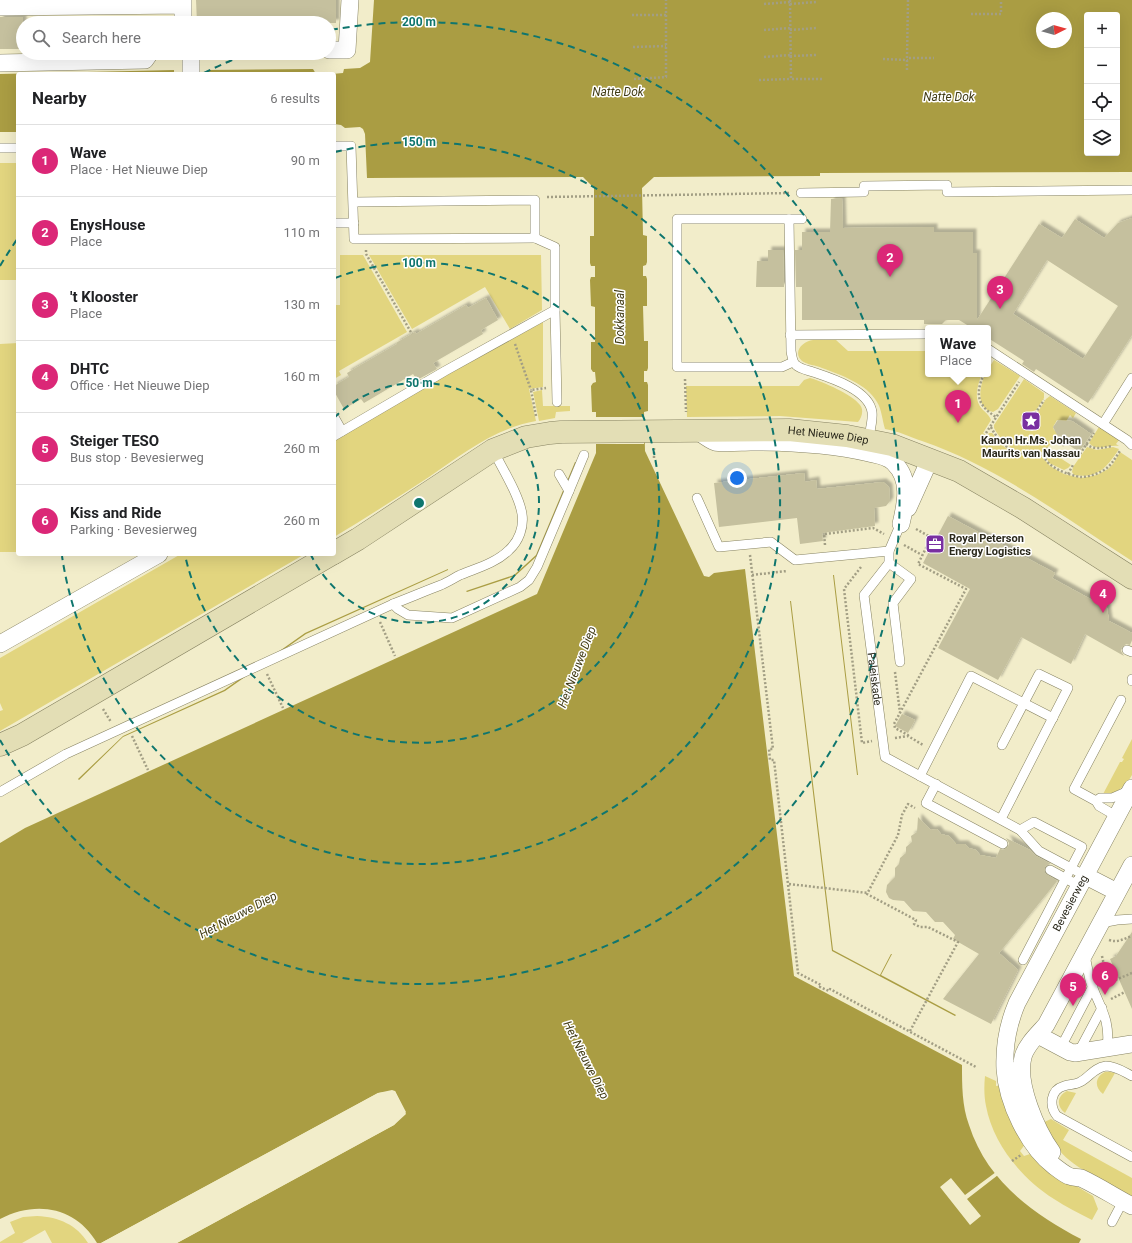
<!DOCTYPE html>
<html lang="en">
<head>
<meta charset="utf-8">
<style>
  body { margin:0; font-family:Roboto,sans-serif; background:#f6f6f6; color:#202124 }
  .controls { position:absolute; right:12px; top:12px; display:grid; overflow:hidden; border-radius:4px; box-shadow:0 4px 16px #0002 }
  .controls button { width:36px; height:36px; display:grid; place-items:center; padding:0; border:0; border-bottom:1px solid #e0e0e0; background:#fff; color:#202124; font:20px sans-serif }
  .compass { position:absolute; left:1036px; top:12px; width:36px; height:36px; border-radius:50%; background:#fff; box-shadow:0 4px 16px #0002; rotate:85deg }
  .you { position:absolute; left:737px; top:478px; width:14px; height:14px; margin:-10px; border:3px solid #fff; border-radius:50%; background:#1a73e8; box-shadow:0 0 0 6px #1a73e833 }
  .badge { display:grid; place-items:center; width:26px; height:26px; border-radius:50%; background:#db2777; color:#fff; font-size:13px; font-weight:700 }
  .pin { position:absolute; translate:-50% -33px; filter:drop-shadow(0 1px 2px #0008) }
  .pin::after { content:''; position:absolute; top:21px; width:14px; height:12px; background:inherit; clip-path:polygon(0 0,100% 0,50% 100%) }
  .popup { position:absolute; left:925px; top:325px; width:66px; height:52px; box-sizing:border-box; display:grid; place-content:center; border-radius:4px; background:#fff; filter:drop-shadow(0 1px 3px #0005); font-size:13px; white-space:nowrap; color:#757577 }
  .popup b { font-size:15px; color:#202124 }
  .popup::after { content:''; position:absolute; left:50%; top:100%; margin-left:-8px; border:8px solid transparent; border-top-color:#fff }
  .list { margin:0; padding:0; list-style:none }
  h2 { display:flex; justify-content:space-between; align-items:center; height:52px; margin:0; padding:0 16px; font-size:17px }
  h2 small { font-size:13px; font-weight:400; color:#757577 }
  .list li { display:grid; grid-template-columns:26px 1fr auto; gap:12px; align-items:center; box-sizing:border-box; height:72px; padding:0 16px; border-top:1px solid #e0e0e0 }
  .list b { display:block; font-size:15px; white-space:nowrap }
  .list p { margin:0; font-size:13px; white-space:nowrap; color:#757577 }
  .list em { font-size:13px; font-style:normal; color:#757577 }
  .icon { flex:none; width:22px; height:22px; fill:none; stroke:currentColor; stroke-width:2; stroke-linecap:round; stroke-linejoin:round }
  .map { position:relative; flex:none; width:1132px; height:1243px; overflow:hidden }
  .search { position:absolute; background:#fff; box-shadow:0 4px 16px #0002; left:16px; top:16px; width:320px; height:44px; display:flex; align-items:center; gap:10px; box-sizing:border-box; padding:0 14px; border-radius:22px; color:#757577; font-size:15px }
  .panel { position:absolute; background:#fff; box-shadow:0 4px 16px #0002; left:16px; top:72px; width:320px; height:484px; border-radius:4px }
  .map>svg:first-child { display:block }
</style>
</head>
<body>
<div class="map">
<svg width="1132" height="1243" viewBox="0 0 1132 1243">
  <defs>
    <filter id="shadow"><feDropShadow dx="3.5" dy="-3.5" stdDeviation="1" flood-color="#0004"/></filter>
  </defs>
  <rect width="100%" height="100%" fill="#f2edca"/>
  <!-- green -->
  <path fill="#e2d57f" d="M0 163H18V280H0Z
    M340 255H363L407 332 339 371 341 375 334 379V305H340Z
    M369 255H541L542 310 510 329 485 287 412 329Z
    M543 322V387L529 389 536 421C495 428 462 454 429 477 398 497 366 518 334 537V441L447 375Z
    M813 340H836L848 351H928V374H982C977 386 973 400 983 410 987 414 989 415 991 420L983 433 987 436 989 433H992C995 436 997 439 1000 443 1011 454 1025 459 1041 456L1050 466 1064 474 1081 478 1097 475 1108 469 1113 464 1120 452 1132 460V561C1065 518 998 467 922 441 910 437 898 431 885 429 882 420 882 410 877 402 867 384 841 375 822 368 816 365 807 365 802 361 792 352 803 341 813 340Z
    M18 343V552H0V344Z
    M994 360 1020 376 998 409 993 412C975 409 980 386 985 374H988V369Z
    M810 378C823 382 852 394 860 405 864 410 862 417 858 422L780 416 687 417 686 386H799L804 380Z
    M1024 379 1044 393V398L1036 410 1026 414 1020 422 1021 425 1030 431H1033L1039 422 1038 412 1046 399 1050 396 1076 413 1073 418 1070 415 1065 423 1057 420 1053 427 1054 430 1059 433C1054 440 1048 449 1040 453 1023 462 1001 442 994 428V425Z
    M542 390 543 406H570V411L556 412 555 418 539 421 533 392Z
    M1099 427 1119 440 1116 444 1119 446C1109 444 1096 452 1089 443Z
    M1087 447 1097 450 1113 447 1119 449C1107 467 1098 479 1074 475L1072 472 1073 467Z
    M1048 450 1071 465 1068 468 1064 470 1049 463 1046 456Z
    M181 554H305L0 731V711L3 710 0 703V658Z
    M1132 739V775C1126 786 1115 795 1102 796L1120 762H1122L1124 759 1122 758Z
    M1105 1072H1110L1115 1073 1103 1094C1094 1087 1095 1077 1105 1072Z
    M985 1076 996 1081V1086L1003 1085 1026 1143 1020 1151 1024 1156 1033 1153 1066 1180 1093 1196 1098 1209 1092 1220C1079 1213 1066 1207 1054 1199 1022 1179 993 1144 986 1106 984 1096 984 1086 985 1076Z
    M1067 1091 1076 1093 1065 1113C1056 1106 1057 1096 1067 1091Z
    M1051 1119 1069 1130 1063 1140 1132 1178V1197C1110 1184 1074 1169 1059 1150 1052 1142 1047 1132 1042 1123Z
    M37 1216C59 1217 77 1225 88 1243H52L45 1230 22 1243H0V1242L15 1233 10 1222 23 1217Z"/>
  <!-- water -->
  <path fill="#aa9d43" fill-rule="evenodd" d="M374 0H1132V172L820 173V176L654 177 642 188 643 235 647 236V262L646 265 643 266V276H646L647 279V306H643L644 341H648V368L647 371H644V382H647L648 385V411L644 412 645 451 704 576 709 577 714 573 745 569 794 976 962 1065C962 1085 962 1106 969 1125 987 1181 1032 1213 1081 1239L1079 1243H177L394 1125 406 1114 395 1091 378 1093 101 1243H97C76 1207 36 1200 0 1219V843L25 828 537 594 596 453V412H592L591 386 593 383 596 382 595 372H593L591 369V342H595V307L591 306 590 280 591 277H595V266H591L590 263V236H594V188L583 177 367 178 365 134 363 129 360 127 345 128 341 125 334 124V74H332L343 73 344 69 360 68 370 62ZM1087 15H1117V153H1087ZM1042 18H1066V42H1042Z
    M313 69 316 74H208V70Z
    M174 70V74H18V132H0V74Z
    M575 462H576L537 556 515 576 467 592 466 591 514 575 536 555Z
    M448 569V570L306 634 225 691 123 737 79 780 78 779 123 736 224 690 305 633Z
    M833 575H834L858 775H857Z
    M790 601H791L833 950 880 975 891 954H892L881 975 956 1015 955 1016 832 951Z"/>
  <!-- pier -->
  <path fill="#f2edca" d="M596 417H644V444H596Z
    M392 1090 395 1091 406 1112 394 1125 177 1243H175L393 1124 404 1112 393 1093 378 1095 105 1243H101L378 1093Z
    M996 1172 998 1175 967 1199 981 1216 970 1225 940 1187 951 1178 965 1195Z"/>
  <!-- building -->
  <path fill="#c5c09e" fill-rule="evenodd" filter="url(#shadow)" d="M196 0H336V23H197Z
    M0 17H23V49H0Z
    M842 198 843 228 934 227V232H973V253H977V320L1039 224 1062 238 1075 219 1104 238 1118 223 1132 218V335L1088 403 1036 369 1034 372 1022 364 1024 361 988 338V328H972L959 320H946L942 324H924V320H802V287H796L795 250H802V232H830L831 199ZM1047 260 1118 306 1083 359 1013 314Z
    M768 250H783L784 287H756L757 261H768Z
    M486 298 498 320 481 330 483 334 433 363 437 369 417 380 413 374 364 403 361 399 344 409 334 391V386L349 377 347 373 397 344 396 343 415 332 416 334 466 305 468 308Z
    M1058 420 1072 421 1091 434 1079 452 1066 443 1063 447 1053 427Z
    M804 473 805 482 816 480 817 489 883 482 889 487 890 501 886 506 874 508 875 526 822 533 823 541 800 544 797 518 719 527 714 483Z
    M948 516 1055 573 1052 578 1094 601H1098L1104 604 1107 608 1109 621 1132 633V640L1130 645 1126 644 1121 648V651L1124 656 1085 634 1071 664 1021 637 998 680 938 648 970 589 923 563Z
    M902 714 915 720 908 733 895 726Z
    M918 817 931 830 937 829 941 834 949 836 956 844H965L969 848 976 850 980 855 996 858 1000 849 1004 850 1008 847 1009 843 1006 838 1030 850 1036 856 1051 864 1047 865 1045 867V873L1057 881 999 953 1018 970 991 1024 943 999 979 954 953 939 955 935 943 922H935L926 912 913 911 904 901 893 900 889 898 886 892 887 885 895 877V868L899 864 900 858 906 853V847L912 842 911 836 917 832Z
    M1132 932V1009L1110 959 1116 956Z"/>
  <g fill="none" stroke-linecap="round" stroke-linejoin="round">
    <defs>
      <g id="lane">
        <path d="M334 146H351L354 239 535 238V200L353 202"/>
        <path d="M0 148H18"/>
        <path d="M801 193 864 192V186L947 185V192L1132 190"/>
        <path d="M789 219 791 351C792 356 792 362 796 365 800 369 807 370 813 372 831 378 869 390 872 412 873 421 870 431 868 440"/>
        <path d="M334 223H354"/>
        <path d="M555 310 557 402"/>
        <path d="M790 335 928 334"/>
        <path d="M988 349 1127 440 1132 445"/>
        <path d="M793 362 782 367H677V219H802"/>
        <path d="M334 417 342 431"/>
        <path d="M1103 424 1132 378"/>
        <path d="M334 436 445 371 555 310V247L535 238"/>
        <path d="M569 491 584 455"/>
        <path d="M697 498 719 547 771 542 795 560 889 551"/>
        <path id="s1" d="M898 530 889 551V563L864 595 885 757 1020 830 1039 851 1084 875 1074 883 1050 870"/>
        <path d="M889 563 911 579 893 603 900 662"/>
        <path d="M393 604 398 609 408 615 452 618 520 587 529 580 537 567 569 491 559 474"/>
        <path d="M1127 650 1132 652"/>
        <path d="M1132 679V681"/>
        <path d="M920 776 971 676 1053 718"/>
        <path d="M936 784 926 803 1003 844"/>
        <path d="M0 792 66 754 393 604C409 598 425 591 441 585 448 582 454 578 460 575 477 568 496 563 509 550 519 541 524 527 522 514 519 495 502 468 493 450"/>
        <path d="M1096 801 1100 798H1112L1128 791"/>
        <path d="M1001 819 1068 688 1039 674 1002 745"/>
        <path d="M1115 819 1111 813 1099 806 1096 801 1074 789 1121 700"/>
        <path d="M1020 830 1034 822 1082 847 1023 960"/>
        <path d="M1101 923 1117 920 1132 919"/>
        <path d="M1085 956C1087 964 1088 972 1090 980 1099 1008 1111 1017 1107 1049"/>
        <path d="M1061 1047 1093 986"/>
        <path d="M1078 1053 1102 1008"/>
        <path d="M1132 1076C1124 1072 1116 1066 1106 1066 1093 1068 1090 1077 1080 1082 1075 1085 1070 1084 1064 1086 1050 1090 1049 1106 1057 1116L1132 1157"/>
        <path d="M1112 1222 1123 1201"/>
      </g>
      <path id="street" d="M183 0V23
        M0 7 183 5
        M329 50H347L350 0
        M0 63 145 60 150 53
        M191 74V53
        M696 430C702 434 709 440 715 442 722 444 743 442 751 442 791 442 830 444 869 453 878 455 888 456 894 463 911 479 906 503 901 524
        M908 508 930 459
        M0 644 159 554
        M1132 788 1017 1003C1008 1024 1004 1047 1005 1069 1007 1102 1028 1146 1054 1166 1058 1169 1064 1174 1069 1176 1073 1178 1077 1177 1081 1178 1098 1186 1115 1197 1132 1206
        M1084 875 1117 892
        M1038 1035 1070 1052 1075 1053 1132 1044
        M1052 1152C1037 1131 1016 1084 1023 1057 1026 1045 1038 1034 1046 1025L1132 865"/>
      <g id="secondary">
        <path id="s2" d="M334 553 358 539 493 450 526 437 550 433 561 432 789 430 847 436 892 445 959 471 1023 508 1132 578"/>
        <path d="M0 745 22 735 332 554"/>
      </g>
    </defs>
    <!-- lane casing -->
    <use href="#lane" stroke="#878362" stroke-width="10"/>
    <!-- street casing -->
    <use href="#street" stroke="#878362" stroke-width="18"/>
    <!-- secondary casing -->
    <use href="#secondary" stroke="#878362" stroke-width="23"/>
    <!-- path -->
    <path stroke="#a29e84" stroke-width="2.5" stroke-dasharray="2 2" stroke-linecap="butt" d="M790 0 791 79H823
      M908 0 907 58H934
      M764 4 790 2
      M790 4 816 2
      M971 14H1001V0
      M632 15H666
      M764 30 790 28
      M790 30 817 28
      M633 47 666 46
      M790 56 817 55
      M764 57 790 55
      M883 59 907 60V72
      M634 79 666 77V0
      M759 80 791 79
      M547 197 790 193
      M366 250V254L412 334
      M515 344 531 390
      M984 374C975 394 977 405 996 417
      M685 379 686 412
      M1023 422a7 7 0 1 1 14 0a7 7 0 1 1-14 0Z
      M536 416 531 390 546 388
      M1033 417 1044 400
      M991 427C1001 447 1021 461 1044 454
      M986 433 1019 382
      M1086 444C1096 451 1103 447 1113 446
      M654 448V458
      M1048 448C1033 463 1070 476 1081 477 1089 477 1097 474 1104 470 1112 465 1115 458 1120 451
      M1080 454 1094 433
      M1068 474 1073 465
      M916 529 932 538
      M825 545 824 534 873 528 884 534
      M904 545 922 555
      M750 555 773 749H769L770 760H774L798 973 821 985 820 987 829 991 830 989 976 1067
      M861 567 844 589 862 743 872 741
      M752 575 787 571
      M380 622 395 656
      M895 672 900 713
      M267 674 283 708
      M103 709 111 722
      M132 736 148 770
      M908 736V735L895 728 894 724 966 589 918 564 931 538
      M895 738 908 736 923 745
      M789 884 868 893
      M1109 940C1118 943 1123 939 1132 936
      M1102 956 1108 983
      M1108 983 1132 973
      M1111 999 1125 992
      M910 1031 958 942 928 927H920L914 924 916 920 867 894 898 835 902 815 908 804 915 808
      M1012 1161 1021 1155"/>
    <!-- lane -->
    <use href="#lane" stroke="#fff" stroke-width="9"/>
    <!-- street -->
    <use href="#street" stroke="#fff" stroke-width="17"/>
    <!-- secondary -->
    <use href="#secondary" stroke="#e3deb5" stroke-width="22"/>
  </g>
  <!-- distance rings -->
  <g fill="none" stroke="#0f766e" stroke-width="2" stroke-dasharray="7 5">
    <path d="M334 418A120 120 0 1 1 311 555"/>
    <path d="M335 278A240 240 0 1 1 185 555"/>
    <path d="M335 152A361 361 0 1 1 62 556"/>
    <path d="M0 266A481 481 0 0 1 18 238M204 73A481 481 0 0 1 247 54M331 30A481 481 0 1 1 0 740"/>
  </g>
  <!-- icons -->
  <defs>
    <symbol id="sight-square" viewBox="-11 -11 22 22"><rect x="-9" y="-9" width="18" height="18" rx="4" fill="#792fa1" stroke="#fff"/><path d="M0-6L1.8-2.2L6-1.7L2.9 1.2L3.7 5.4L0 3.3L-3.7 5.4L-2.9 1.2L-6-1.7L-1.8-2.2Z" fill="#fff"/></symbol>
    <symbol id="office-square" viewBox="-11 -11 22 22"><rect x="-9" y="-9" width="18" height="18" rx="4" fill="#792fa1" stroke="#fff"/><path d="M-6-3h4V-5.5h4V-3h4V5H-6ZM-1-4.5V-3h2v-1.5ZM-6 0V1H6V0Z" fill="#fff"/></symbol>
  </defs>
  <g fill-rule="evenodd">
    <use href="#sight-square" x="1020" y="410" width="22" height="22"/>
    <use href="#office-square" x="924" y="533" width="22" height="22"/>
  </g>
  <g text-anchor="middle" stroke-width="3" stroke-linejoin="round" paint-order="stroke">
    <!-- street labels -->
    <g font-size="11" fill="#2b291c" stroke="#fff">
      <text dy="4" stroke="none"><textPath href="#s2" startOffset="528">Het Nieuwe Diep</textPath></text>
      <text dy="4" stroke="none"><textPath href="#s1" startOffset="160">Paleiskade</textPath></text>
      <text transform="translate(1070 903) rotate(-62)" y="4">Bevesierweg</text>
    </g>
    <!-- poi labels -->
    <g font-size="11" font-weight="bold" fill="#2b291c" stroke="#fff">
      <text x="1031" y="444">Kanon Hr.Ms. Johan<tspan x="1031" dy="13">Maurits van Nassau</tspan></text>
      <text x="949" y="542" text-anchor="start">Royal Peterson<tspan x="949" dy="13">Energy Logistics</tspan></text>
    </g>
    <!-- water labels -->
    <g font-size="12" font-style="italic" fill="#423c16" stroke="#fff">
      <text x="618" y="96">Natte Dok</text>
      <text x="949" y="101">Natte Dok</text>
      <text transform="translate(620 317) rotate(-90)" y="4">Dokkanaal</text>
      <text transform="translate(577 667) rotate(-69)" y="4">Het Nieuwe Diep</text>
      <text transform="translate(238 915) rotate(-28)" y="4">Het Nieuwe Diep</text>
      <text transform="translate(586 1060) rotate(63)" y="4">Het Nieuwe Diep</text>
    </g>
  </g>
  <circle cx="419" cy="503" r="6" fill="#0f766e" stroke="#fff" stroke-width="2"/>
  <g font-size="12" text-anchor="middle" font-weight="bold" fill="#0f766e" stroke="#fff" stroke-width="3" stroke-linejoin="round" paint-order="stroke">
    <text x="419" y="26">200 m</text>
    <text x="419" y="146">150 m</text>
    <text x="419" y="267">100 m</text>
    <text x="419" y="387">50 m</text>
  </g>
</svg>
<div class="controls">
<button>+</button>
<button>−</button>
<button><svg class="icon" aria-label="locate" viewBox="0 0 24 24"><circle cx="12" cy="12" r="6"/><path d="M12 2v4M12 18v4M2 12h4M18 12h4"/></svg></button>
<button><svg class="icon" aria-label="layers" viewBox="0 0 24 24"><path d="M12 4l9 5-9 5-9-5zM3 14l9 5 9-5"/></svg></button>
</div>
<svg class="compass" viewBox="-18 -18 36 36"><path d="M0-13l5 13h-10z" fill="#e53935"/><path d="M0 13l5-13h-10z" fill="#757577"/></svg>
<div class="you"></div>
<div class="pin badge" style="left:958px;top:423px">1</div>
<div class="popup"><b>Wave</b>Place</div>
<div class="pin badge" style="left:890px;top:277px">2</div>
<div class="pin badge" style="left:1000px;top:309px">3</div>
<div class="pin badge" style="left:1103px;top:613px">4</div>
<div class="pin badge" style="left:1073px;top:1006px">5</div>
<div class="pin badge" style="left:1105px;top:995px">6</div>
<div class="search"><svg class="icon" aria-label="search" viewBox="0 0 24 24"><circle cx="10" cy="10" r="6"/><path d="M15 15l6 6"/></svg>Search here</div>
<section class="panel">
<h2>Nearby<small>6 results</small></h2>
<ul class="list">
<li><span class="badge">1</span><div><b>Wave</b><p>Place · Het Nieuwe Diep</p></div><em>90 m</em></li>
<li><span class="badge">2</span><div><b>EnysHouse</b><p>Place</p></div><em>110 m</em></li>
<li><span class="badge">3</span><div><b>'t Klooster</b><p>Place</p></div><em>130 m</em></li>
<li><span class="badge">4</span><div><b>DHTC</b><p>Office · Het Nieuwe Diep</p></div><em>160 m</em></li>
<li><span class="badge">5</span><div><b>Steiger TESO</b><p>Bus stop · Bevesierweg</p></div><em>260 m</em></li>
<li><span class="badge">6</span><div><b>Kiss and Ride</b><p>Parking · Bevesierweg</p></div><em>260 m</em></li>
</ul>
</section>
</div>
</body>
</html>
